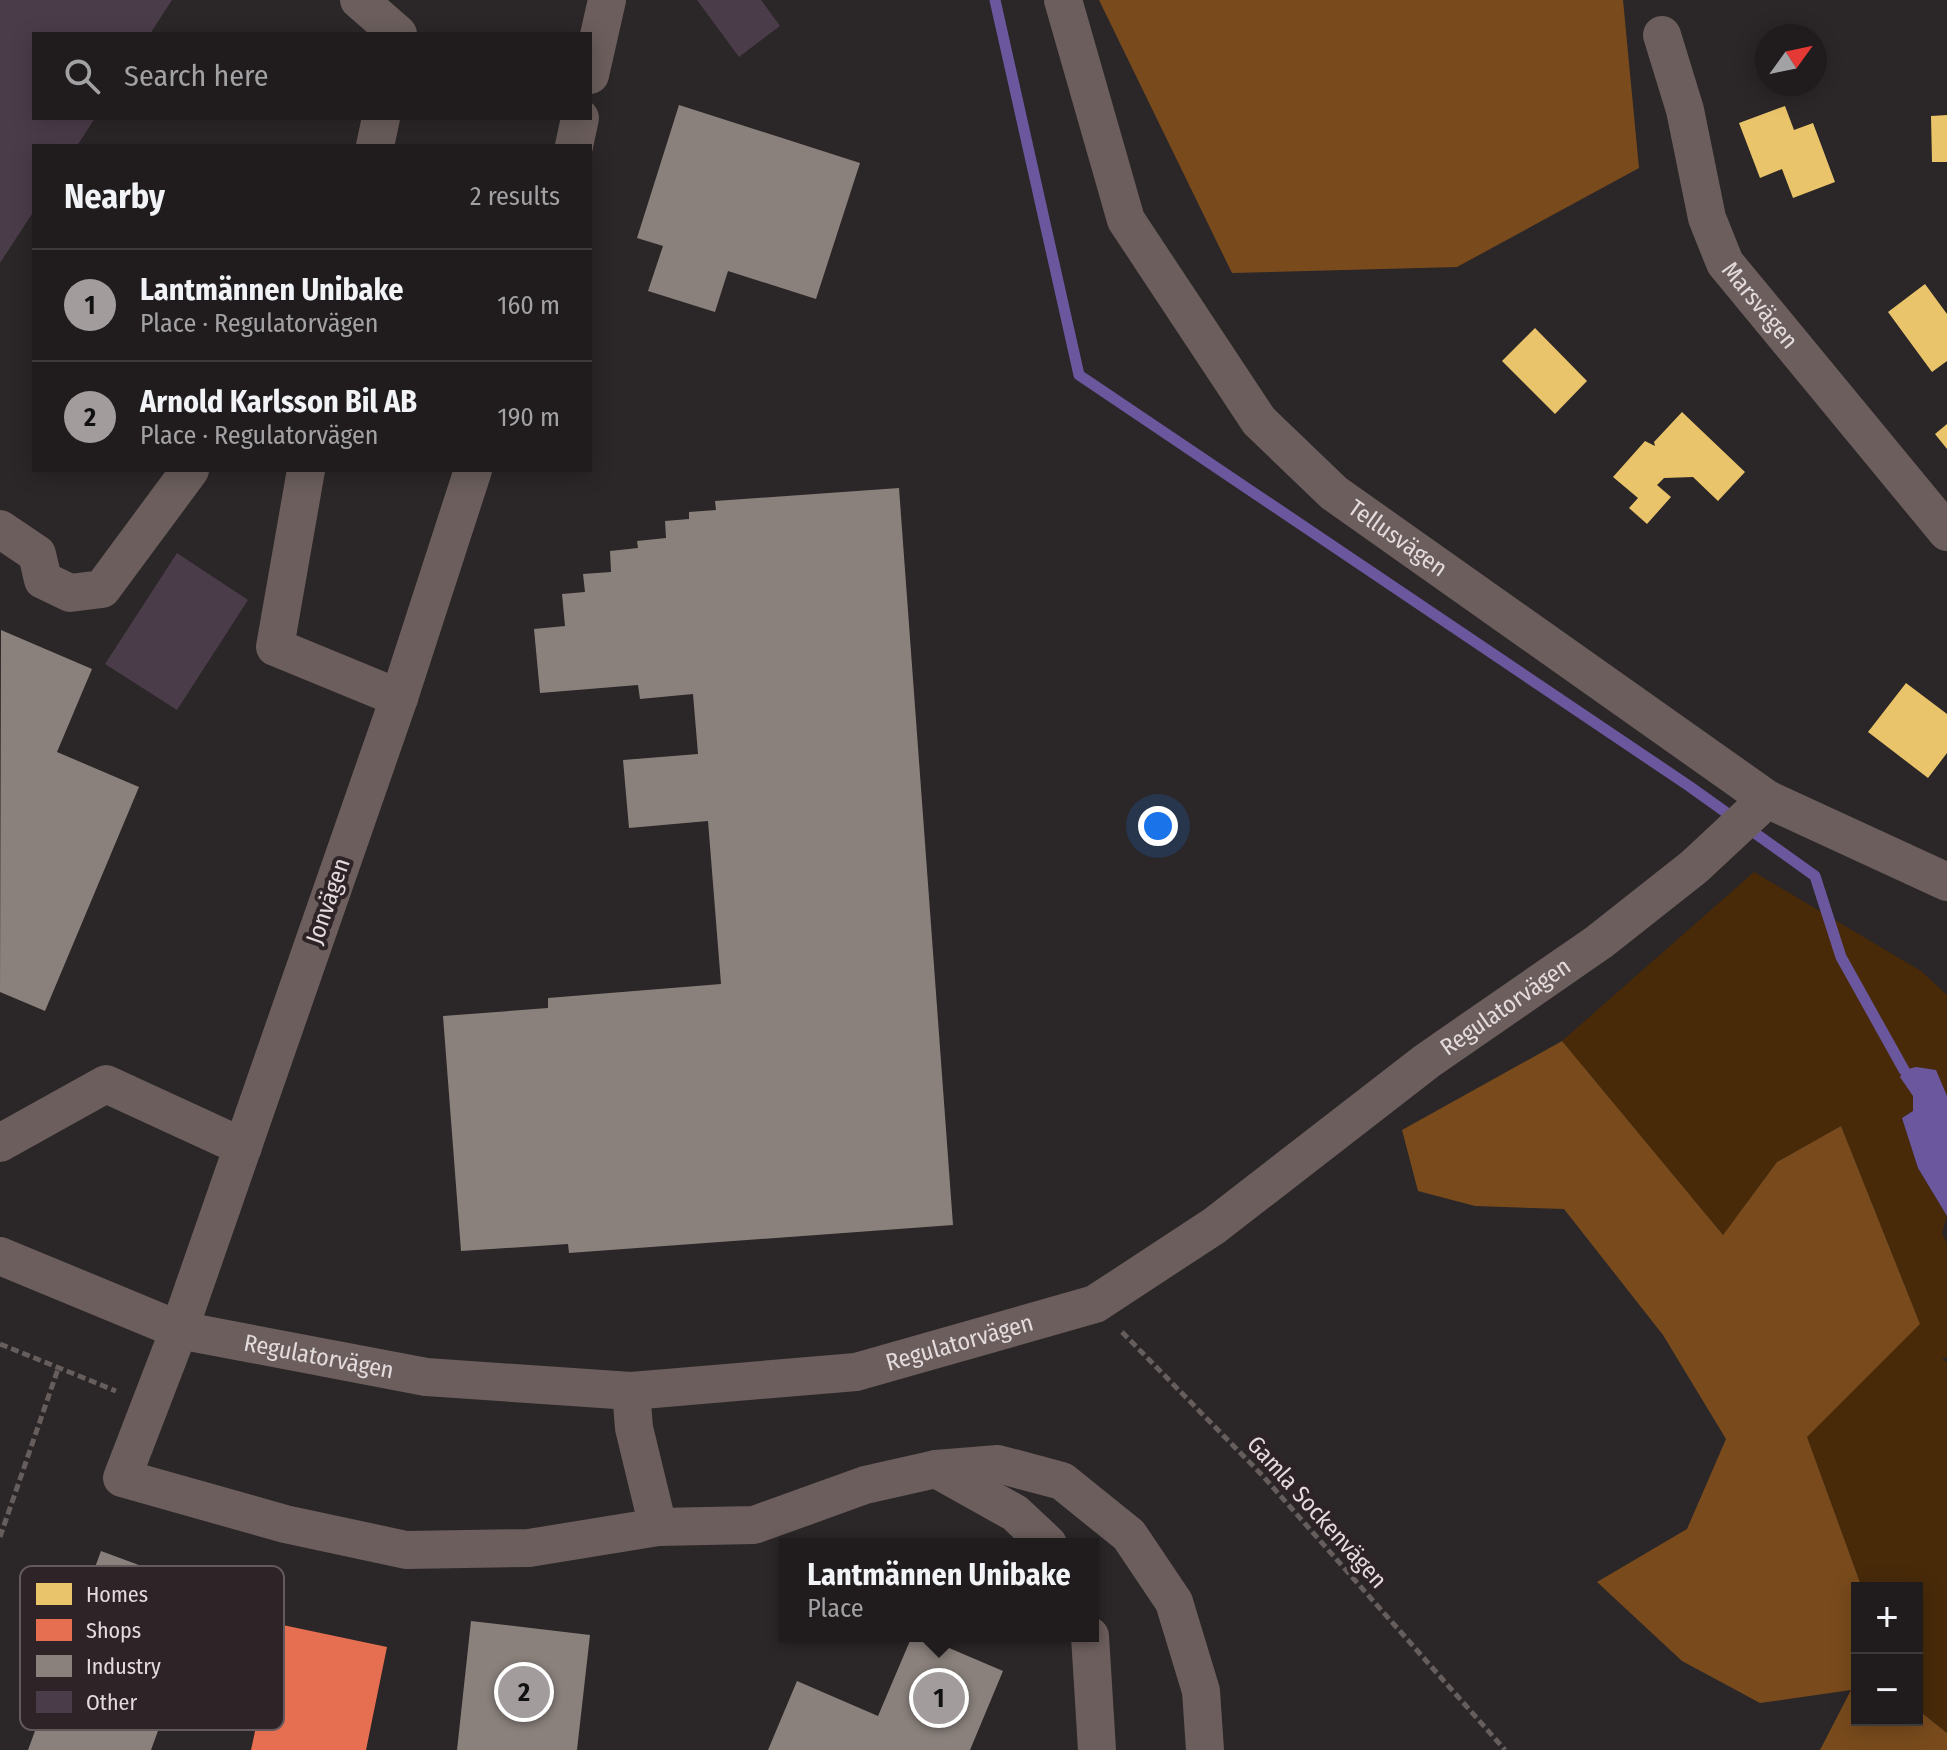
<!DOCTYPE html>
<html lang="en">
<head>
<meta charset="utf-8">
<style>
  body { margin:0; font-family:"Fira Sans Condensed",sans-serif; background:#282526; color:#f1f3f6 }
  .controls { position:absolute; right:24px; bottom:24px; display:grid; overflow:hidden; border-radius:0px; box-shadow:0 4px 20px #0003 }
  .controls button { width:72px; height:72px; display:grid; place-items:center; padding:0; border:0; border-bottom:2px solid #3d3a3b; background:#201c1d; color:#f1f3f6; font:40px sans-serif }
  .compass { position:absolute; left:1755px; top:24px; width:72px; height:72px; border-radius:50%; background:#201c1d; box-shadow:0 4px 20px #0003; rotate:57deg }
  .you { position:absolute; left:1158px; top:826px; width:28px; height:28px; margin:-20px; border:6px solid #fff; border-radius:50%; background:#1a73e8; box-shadow:0 0 0 12px #1a73e833 }
  .badge { display:grid; place-items:center; width:52px; height:52px; border-radius:50%; background:#a39c9d; color:#111; font-size:26px; font-weight:700 }
  .pin { position:absolute; translate:-50% -50%; border:4px solid #fff; box-shadow:0 2px 8px #0006 }
  .popup { position:absolute; left:779px; top:1538px; width:320px; height:104px; box-sizing:border-box; display:grid; place-content:center; border-radius:0px; background:#201c1d; filter:drop-shadow(0 2px 6px #0005); font-size:26px; white-space:nowrap; color:#a2a1a4 }
  .popup b { font-size:30px; color:#f1f3f6 }
  .popup::after { content:''; position:absolute; left:50%; top:100%; margin-left:-16px; border:16px solid transparent; border-top-color:#201c1d }
  .list { margin:0; padding:0; list-style:none }
  h2 { display:flex; justify-content:space-between; align-items:center; height:104px; margin:0; padding:0 32px; font-size:34px }
  h2 small { font-size:26px; font-weight:400; color:#a2a1a4 }
  .list li { display:grid; grid-template-columns:52px 1fr auto; gap:24px; align-items:center; box-sizing:border-box; height:112px; padding:0 32px; border-top:2px solid #3d3a3b }
  .list b { display:block; font-size:30px; white-space:nowrap }
  .list p { margin:0; font-size:26px; white-space:nowrap; color:#a2a1a4 }
  .list em { font-size:26px; font-style:normal; color:#a2a1a4 }
  .icon { flex:none; width:44px; height:44px; fill:none; stroke:currentColor; stroke-width:2; stroke-linecap:round; stroke-linejoin:round }
  .map { position:relative; flex:none; width:1947px; height:1750px; overflow:hidden }
  .search { position:absolute; background:#201c1d; box-shadow:0 4px 20px #0003; left:32px; top:32px; width:560px; height:88px; display:flex; align-items:center; gap:20px; box-sizing:border-box; padding:0 28px; border-radius:0px; color:#a2a1a4; font-size:30px }
  .panel { position:absolute; background:#201c1d; box-shadow:0 4px 20px #0003; left:32px; top:144px; width:560px; height:328px; border-radius:0px }
  .map>svg:first-child { display:block }
</style>
</head>
<body>
<div class="map">
<svg width="1947" height="1750" viewBox="0 0 1947 1750">
  <rect width="100%" height="100%" fill="#2b2627"/>
  <!-- green -->
  <path fill="#482a09" d="M1754 872 1921 971 1947 995V1096L1946 1093 1913 1096V1111L1902 1118 1918 1168 1947 1216 1942 1233 1947 1243V1357L1942 1359 1947 1362V1733L1917 1709V1588H1862L1807 1437 1920 1324 1841 1126 1777 1162 1723 1235 1562 1041Z"/>
  <!-- forest -->
  <path fill="#794b1c" d="M1099 0H1623L1639 168 1457 267 1232 273Z
    M1562 1041 1723 1235 1777 1162 1841 1126 1920 1324 1807 1437 1862 1588H1857V1720H1917V1709L1947 1733V1750H1820L1851 1690 1760 1703 1682 1661 1597 1582 1687 1529 1726 1439 1663 1335 1564 1209 1475 1206 1418 1191 1402 1130Z"/>
  <!-- water -->
  <path fill="#6a579e" d="M1916 1067 1936 1070 1947 1096V1216L1918 1168 1902 1118 1913 1111V1096L1900 1077 1904 1070Z"/>
  <!-- homes -->
  <path fill="#e9c46a" d="M1785 106 1794 130 1813 123 1835 182 1793 198 1782 169 1760 178 1739 123Z
    M1947 115V162H1932L1931 116Z
    M1925 284 1947 314V361L1932 372 1888 312Z
    M1535 328 1587 381 1555 414 1502 361Z
    M1682 412 1745 472 1718 501 1693 477 1664 478 1657 485 1671 497 1647 524 1629 508 1638 498 1613 477 1645 441 1655 446 1654 442Z
    M1947 424V449L1935 434Z
    M1906 683 1947 714V753L1928 778 1868 732Z"/>
  <!-- shops -->
  <path fill="#e76f51" d="M278 1624 387 1647 366 1750H251Z"/>
  <!-- industry -->
  <path fill="#8a817c" d="M679 105 860 163 816 299 728 271 715 312 648 291 663 246 637 238Z
    M899 488 953 1225 569 1253 568 1244 461 1251 443 1016 548 1008V998L721 984 708 821 629 828 623 760 698 754 693 694 640 699 638 685 540 693 534 629 565 626 562 594 585 592 583 574 611 572 610 551 638 548 637 541 666 538 665 521 689 519V512L716 510 715 501Z
    M1 630 92 669 57 752 139 787 45 1011 0 992Z
    M101 1551 209 1591 151 1750H28Z
    M471 1621 590 1635 577 1750H457Z
    M912 1636H921L1003 1671 970 1750H768L797 1681 878 1716Z"/>
  <g fill="none" stroke-linecap="round" stroke-linejoin="round">
    <!-- stream -->
    <path stroke="#6a579e" stroke-width="11" d="M995 0 1079 375 1689 786 1815 876 1841 957 1904 1070"/>
  </g>
  <!-- building -->
  <path fill="#4b3c49" d="M0 0H172L150 34H34V118H95L77 146H34V211L0 263Z
    M697 0H761L780 26 739 57Z
    M177 553 248 600 177 710 105 664Z"/>
  <g fill="none" stroke-linecap="round" stroke-linejoin="round">
    <!-- path -->
    <path stroke="#665d5d" stroke-width="5" stroke-dasharray="8 4" stroke-linecap="butt" d="M1122 1332 1262 1475 1505 1750
      M0 1344 116 1391
      M0 1537 58 1369"/>
    <!-- minor -->
    <g stroke="#6b5e5c" stroke-width="38">
      <path d="M359 0 398 34"/>
      <path id="s1" d="M1063 0 1126 220 1259 421 1334 493 1767 799 1947 882"/>
      <path id="s2" d="M1662 35 1685 110 1707 218 1725 263 1947 532"/>
      <path d="M590 75 607 0"/>
      <path d="M375 146 381 118"/>
      <path d="M574 146 580 118"/>
      <path d="M306 470 275 647 399 698"/>
      <path d="M473 470 399 698 179 1330 122 1478 285 1524 406 1550 529 1548 658 1527 634 1428 631 1391"/>
      <path d="M0 529 37 554 43 580 70 593 102 589 190 470"/>
      <path d="M0 1143 106 1084 243 1147"/>
      <path id="s3" d="M0 1256 179 1330 426 1377 631 1391 856 1372 1095 1304 1214 1226 1427 1061 1599 942 1694 867 1767 799"/>
      <path d="M936 1469 1015 1513 1048 1544"/>
      <path d="M658 1527 754 1525 865 1485 936 1469 998 1464 1062 1481 1129 1535 1174 1602 1201 1691 1205 1750"/>
      <path d="M1090 1636 1097 1750"/>
    </g>
  </g>
  <g text-anchor="middle" stroke-width="8" stroke-linejoin="round" paint-order="stroke">
    <!-- street labels -->
    <g font-size="24" fill="#e3dbdd" stroke="#2e2326">
      <text dy="8" stroke="none"><textPath href="#s2" startOffset="292">Marsvägen</textPath></text>
      <text dy="8" stroke="none"><textPath href="#s1" startOffset="652">Tellusvägen</textPath></text>
      <text transform="translate(328 901) rotate(-71)" y="8">Jonvägen</text>
      <text dy="8" stroke="none"><textPath href="#s3" startOffset="1632">Regulatorvägen</textPath></text>
      <text dy="8" stroke="none"><textPath href="#s3" startOffset="984">Regulatorvägen</textPath></text>
      <text dy="8" stroke="none"><textPath href="#s3" startOffset="336">Regulatorvägen</textPath></text>
      <text transform="translate(1317 1512) rotate(48)" y="8">Gamla Sockenvägen</text>
    </g>
  </g>
  <!-- legend -->
  <rect x="20" y="1566" width="264" height="164" rx="12" fill="#2e2326" stroke="#645a5d" stroke-width="2"/>
  <rect x="36" y="1583" width="36" height="22" fill="#e9c46a"/>
  <rect x="36" y="1619" width="36" height="22" fill="#e76f51"/>
  <rect x="36" y="1655" width="36" height="22" fill="#8a817c"/>
  <rect x="36" y="1691" width="36" height="22" fill="#4b3c49"/>
  <g font-size="22" fill="#e3dbdd">
    <text x="86" y="1602">Homes</text>
    <text x="86" y="1638">Shops</text>
    <text x="86" y="1674">Industry</text>
    <text x="86" y="1710">Other</text>
  </g>
</svg>
<div class="controls">
<button>+</button>
<button>−</button>
</div>
<svg class="compass" viewBox="-18 -18 36 36"><path d="M0-13l5 13h-10z" fill="#e53935"/><path d="M0 13l5-13h-10z" fill="#a2a1a4"/></svg>
<div class="you"></div>
<div class="pin badge" style="left:939px;top:1698px">1</div>
<div class="popup"><b>Lantmännen Unibake</b>Place</div>
<div class="pin badge" style="left:524px;top:1692px">2</div>
<div class="search"><svg class="icon" aria-label="search" viewBox="0 0 24 24"><circle cx="10" cy="10" r="6"/><path d="M15 15l6 6"/></svg>Search here</div>
<section class="panel">
<h2>Nearby<small>2 results</small></h2>
<ul class="list">
<li><span class="badge">1</span><div><b>Lantmännen Unibake</b><p>Place · Regulatorvägen</p></div><em>160 m</em></li>
<li><span class="badge">2</span><div><b>Arnold Karlsson Bil AB</b><p>Place · Regulatorvägen</p></div><em>190 m</em></li>
</ul>
</section>
</div>
</body>
</html>
